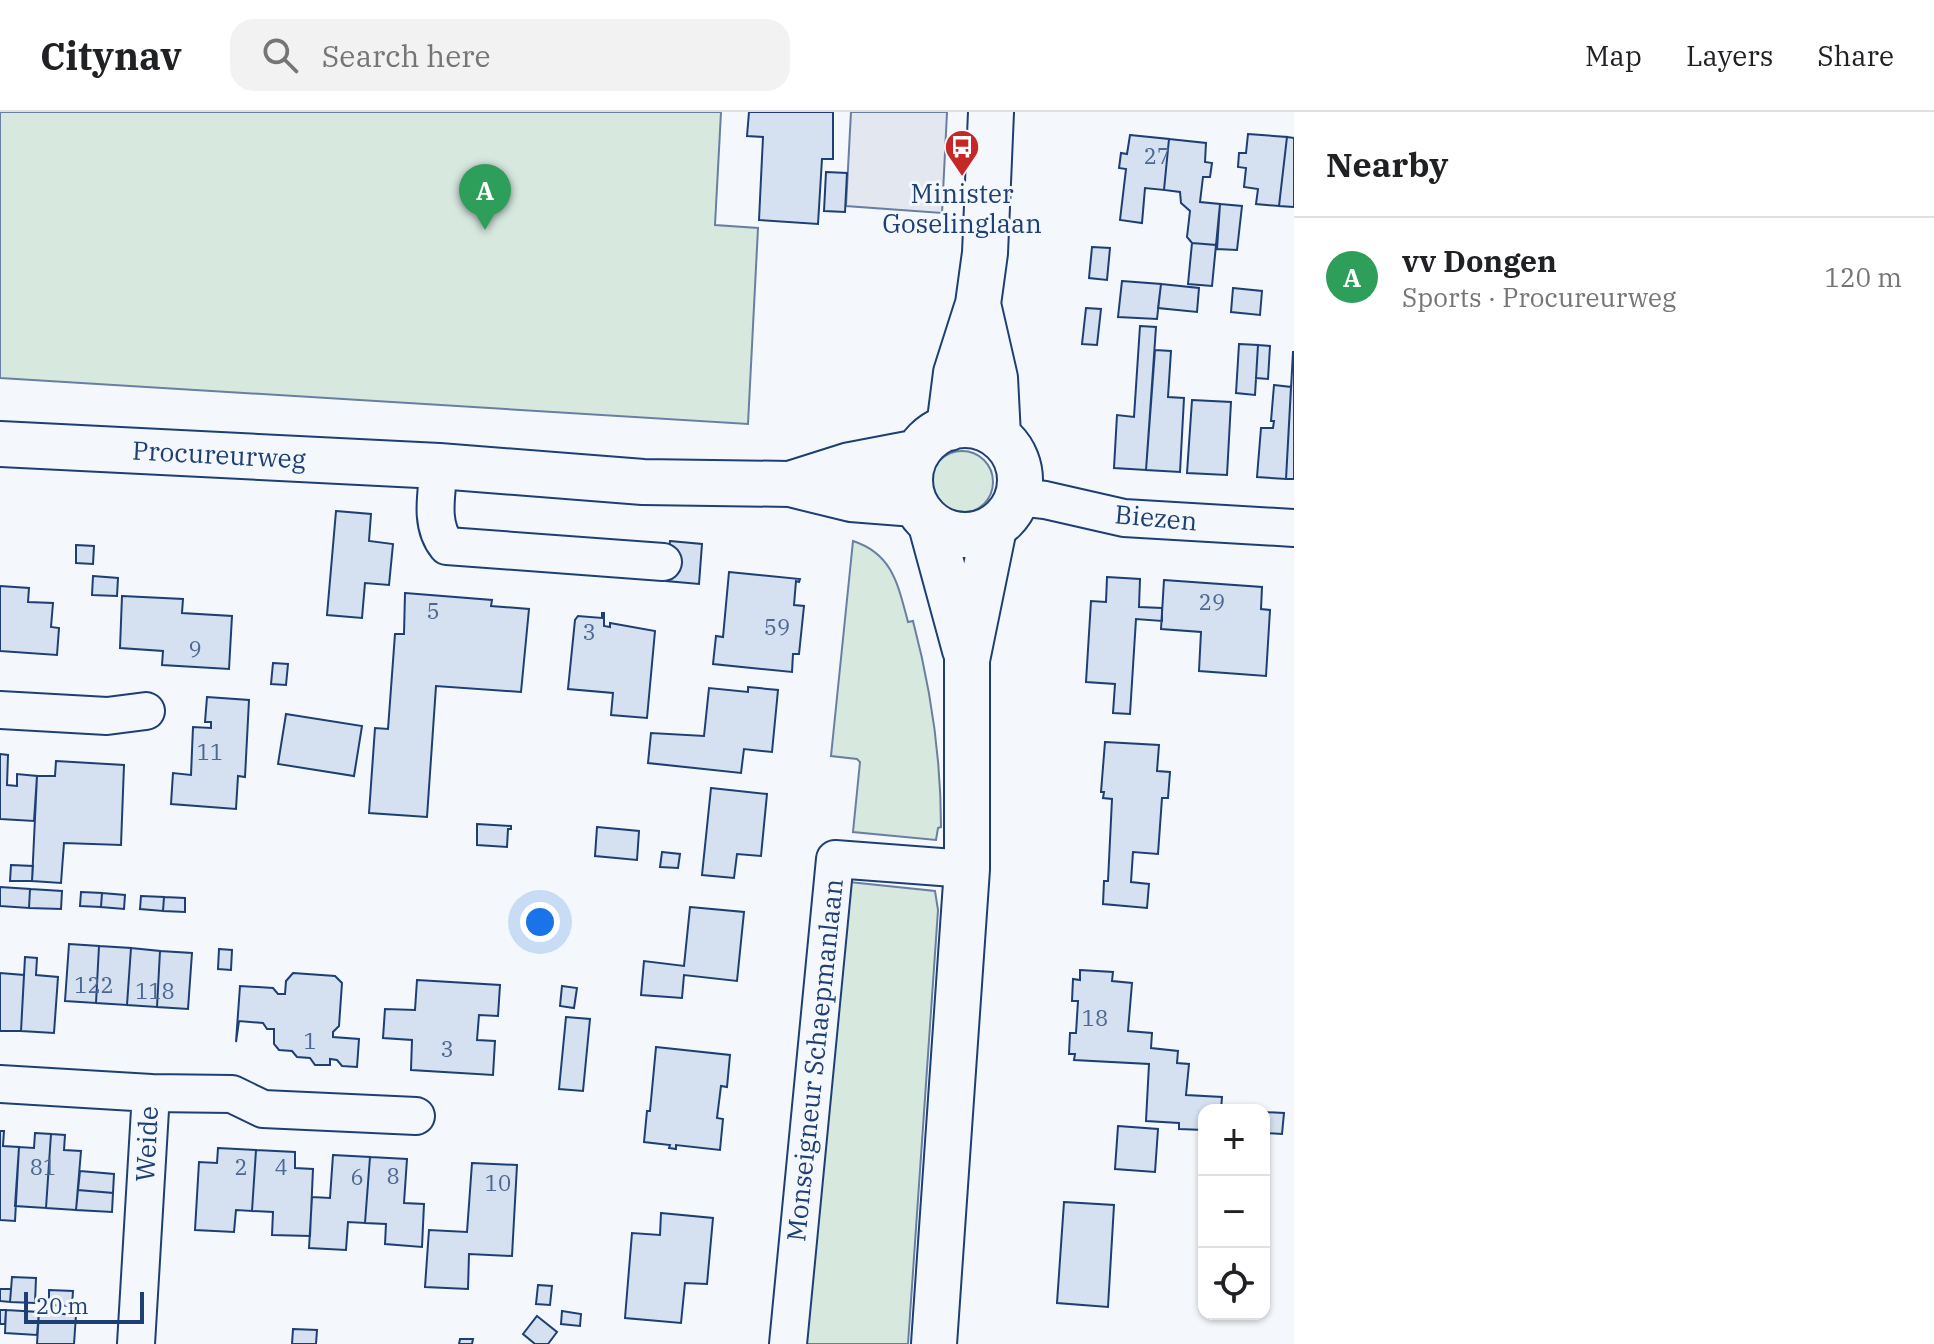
<!DOCTYPE html>
<html lang="en">
<head>
<meta charset="utf-8">
<style>
  body { margin:0; font-family:"IBM Plex Serif",serif; background:#f2f2f2; color:#202124 }
  .controls { position:absolute; right:24px; bottom:24px; display:grid; overflow:hidden; border-radius:16px; box-shadow:0 2px 6px #0004 }
  .controls button { width:72px; height:72px; display:grid; place-items:center; padding:0; border:0; border-bottom:2px solid #e0e0e0; background:#fff; color:#202124; font:40px sans-serif }
  .scale { position:absolute; left:24px; bottom:20px; width:120px; box-sizing:border-box; padding-left:8px; border:4px solid #1d3f73; border-top:0; font-size:22px; line-height:28px; white-space:nowrap; color:#1d3f73; -webkit-text-stroke:6px #f4f7fb; paint-order:stroke }
  .you { position:absolute; left:540px; top:810px; width:28px; height:28px; margin:-20px; border:6px solid #fff; border-radius:50%; background:#1a73e8; box-shadow:0 0 0 12px #1a73e833 }
  .badge { display:grid; place-items:center; width:52px; height:52px; border-radius:50%; background:#1a73e8; color:#fff; font-size:26px; font-weight:700 }
  .pin { position:absolute; translate:-50% -66px; filter:drop-shadow(0 2px 4px #0008) }
  .pin::after { content:''; position:absolute; top:42px; width:28px; height:24px; background:inherit; clip-path:polygon(0 0,100% 0,50% 100%) }
  .list { margin:0; padding:0; list-style:none }
  h2 { display:flex; justify-content:space-between; align-items:center; height:104px; margin:0; padding:0 32px; font-size:34px }
  h2 small { font-size:26px; font-weight:400; color:#757577 }
  .list li { display:grid; grid-template-columns:52px 1fr auto; gap:24px; align-items:center; box-sizing:border-box; height:120px; padding:0 32px; border-top:2px solid #e0e0e0 }
  .list b { display:block; font-size:30px; white-space:nowrap }
  .list p { margin:0; font-size:26px; white-space:nowrap; color:#757577 }
  .list em { font-size:26px; font-style:normal; color:#757577 }
  .icon { flex:none; width:44px; height:44px; fill:none; stroke:currentColor; stroke-width:2; stroke-linecap:round; stroke-linejoin:round }
  .map { position:relative; flex:none; width:1294px; height:1232px; overflow:hidden }
  header { display:flex; align-items:center; gap:48px; box-sizing:border-box; height:112px; padding:0 40px; background:#fff; border-bottom:2px solid #e0e0e0 }
  header strong { font-size:38px }
  nav { display:flex; gap:44px; margin-inline-start:auto; font-size:28px }
  .search { width:560px; height:72px; background:#f2f2f2; display:flex; align-items:center; gap:20px; box-sizing:border-box; padding:0 28px; border-radius:24px; color:#757577; font-size:30px }
  main { display:flex }
  aside { flex:1; background:#fff }
  .map>svg:first-child { display:block }
</style>
</head>
<body>
<header>
<strong>Citynav</strong>
<div class="search"><svg class="icon" aria-label="search" viewBox="0 0 24 24"><circle cx="10" cy="10" r="6"/><path d="M15 15l6 6"/></svg>Search here</div>
<nav><a>Map</a><a>Layers</a><a>Share</a></nav>
</header>
<main>
<div class="map">
<svg width="1294" height="1232" viewBox="0 0 1294 1232">
  <rect width="100%" height="100%" fill="#f4f7fb"/>
  <!-- green -->
  <path fill="#d7e8df" stroke="#687fa3" stroke-width="2" d="M0 0H721L715 113 758 116 748 312 0 266Z
    M931 370a31 31 0 1 1 62 0a31 31 0 1 1-62 0Z
    M853 429C893 442 898 473 908 510L913 509C931 577 941 644 941 715L938 716 936 728 853 720 860 650 857 647 831 644Z
    M849 770 935 779 938 798 908 1232H802Z"/>
  <!-- parking -->
  <path fill="#e3e8f0" stroke="#687fa3" stroke-width="2" d="M851 0H947L942 101 846 94Z"/>
  <!-- building -->
  <path fill="#d5e0f0" stroke="#1d3f73" stroke-width="2" d="M749 0H833V47H822L818 112 759 108 763 25 747 24Z
    M1248 22 1287 25 1279 94 1256 92 1258 77 1244 75 1246 56 1238 55 1239 41H1246Z
    M1130 23 1169 27 1164 78 1145 76 1142 111 1120 108 1126 57 1119 56 1121 41 1127 42Z
    M1287 25 1294 26V95L1279 94Z
    M1169 27 1206 31 1205 50 1212 51 1210 65H1203L1200 90 1220 92 1216 133 1192 131 1187 125 1190 99 1181 91 1180 80 1164 78Z
    M826 60 847 61 845 100 824 99Z
    M1220 92 1242 94 1237 138 1217 137Z
    M1192 131 1216 133 1212 174 1188 172Z
    M1092 135 1110 136 1107 168 1089 166Z
    M1122 169 1161 172 1157 207 1118 205Z
    M1161 172 1199 176 1197 200 1158 196Z
    M1233 176 1262 179 1260 203 1231 200Z
    M1086 196 1101 197 1097 233 1082 232Z
    M1140 214 1156 215 1146 358 1114 356 1117 303 1134 305Z
    M1239 232 1258 233 1255 283 1236 281Z
    M1258 233 1270 234 1268 267 1256 266Z
    M1155 238 1171 239 1168 285 1184 286 1180 360 1146 358Z
    M1293 240H1294V367H1286Z
    M1274 273 1291 275 1286 367 1257 365 1261 316H1273L1274 309H1271Z
    M1192 288 1231 290 1227 363 1187 361Z
    M336 399 371 402 369 429 393 432 389 473 365 471 362 506 327 503Z
    M670 429 702 432 699 472 666 469Z
    M76 433 94 434 93 452 76 451Z
    M729 460 800 467 799 470 796 469 794 493 804 494 799 542H793L792 560 713 552 716 524 723 525Z
    M93 464 118 466 117 484 92 483Z
    M1107 465 1140 467 1139 495 1162 496V509L1136 507 1130 602 1113 601 1115 572 1086 570 1091 489 1106 490Z
    M1164 468 1262 475 1261 497 1270 498 1266 564 1199 559 1201 520 1161 517Z
    M0 474 29 476 28 490 53 491 51 515 59 516 57 543 0 539Z
    M405 481 492 488 491 494 529 497 521 580 436 574 427 705 369 701 375 616 388 617 395 522H404Z
    M122 484 183 487 182 501 232 504 229 557 162 553 163 539 120 536Z
    M602 501H604V514L610 515V511L655 519 647 606 611 603 613 581 568 577 575 508 578 504 602 506Z
    M273 551 288 552 286 573 271 572Z
    M748 575 778 578 772 640 744 637 741 661 648 651 651 621 704 624 709 576 748 580Z
    M207 585 249 588 245 665 238 664 236 697 171 692 173 661 191 663 193 615 211 616V610H205Z
    M286 602 362 614 354 664 278 652Z
    M1105 630 1159 633 1157 659 1170 660 1168 686H1162L1158 742 1133 740 1131 770 1149 772 1147 796 1103 792 1104 769H1108L1112 687 1103 686 1104 680H1101Z
    M0 642 8 643 7 673 17 674V662L37 664 34 709 0 707Z
    M56 649 124 653 121 733 64 731 61 771 32 769 37 664H55Z
    M711 676 767 682 761 744 737 742 734 766 702 763Z
    M477 712 511 714V717H508L507 735 477 733Z
    M597 715 639 719 637 748 595 744Z
    M662 740 680 742 678 756 660 755Z
    M11 753 33 754 32 769H10Z
    M0 775 30 777 29 796 0 794Z
    M30 777 62 779 61 797 29 796Z
    M81 780 102 781 101 795 80 794Z
    M102 781 125 783 124 797 101 795Z
    M141 784 164 785 163 799 140 797Z
    M164 785 185 786V800L163 799Z
    M690 795 744 800 737 869 684 863 682 886 641 883 644 849 684 854Z
    M69 832 99 834 96 891 65 889Z
    M99 834 131 836 127 893 96 891Z
    M131 836 160 839 157 895 127 893Z
    M219 837 232 838 231 858 218 857Z
    M160 839 192 841 188 897 157 895Z
    M25 845 37 846 36 863 58 865 54 921 21 919Z
    M1080 858 1113 860 1112 869 1132 871 1128 919 1152 921 1151 936 1178 939 1177 951 1189 952 1186 983 1222 985 1221 998H1204V1018L1179 1017V1011L1146 1009 1149 952 1074 948 1075 942H1069L1070 921H1076L1078 889H1072L1073 867 1080 868Z
    M0 861 24 863 21 919H0Z
    M293 861 335 864 342 871 339 914 333 920V925L359 927 357 955 342 954 337 948 330 947V953H315L310 946 297 945 292 939 279 938 274 932V917H267L263 911 239 909 236 930 240 874 273 876 278 882H285L286 869Z
    M417 868 500 873 498 904 479 903 477 928 495 929 493 963 411 958 412 928 383 926 385 897 415 898Z
    M562 874 577 876 574 896 560 894Z
    M566 905 590 907 583 979 559 977Z
    M656 935 730 943 727 975 721 974 717 1006 723 1007 720 1038 676 1033V1037L669 1036 670 1033 644 1030 647 999H650Z
    M1264 1000 1284 1001 1282 1022 1264 1021Z
    M1118 1014 1158 1017 1155 1060 1115 1057Z
    M0 1019H4L3 1034 19 1035 15 1109 0 1108Z
    M35 1021 51 1022 46 1096 15 1094 19 1035 34 1036Z
    M51 1022 65 1023 64 1038 81 1039 76 1098 46 1096Z
    M218 1036 256 1038 252 1099 236 1098 234 1120 195 1118 199 1050 217 1051Z
    M256 1038 295 1040V1056L313 1057 310 1124 272 1123 273 1100 252 1099Z
    M333 1043 370 1045 365 1111 348 1110 346 1138 309 1136 312 1085 330 1086Z
    M370 1045 407 1047 404 1091 424 1092 422 1135 385 1132 386 1112 365 1111Z
    M472 1051 517 1053 512 1144 469 1142 468 1177 425 1175 429 1118 467 1120Z
    M80 1059 114 1062 113 1081 78 1078Z
    M78 1078 113 1081 112 1100 76 1098Z
    M1064 1090 1114 1093 1108 1195 1057 1191Z
    M661 1101 713 1106 707 1172 685 1171 681 1211 625 1206 632 1121 660 1123Z
    M12 1165 36 1166 35 1191 10 1190Z
    M538 1173 552 1174 550 1193 536 1192Z
    M0 1177H11L10 1190 0 1189Z
    M49 1178 73 1179 72 1194 49 1193Z
    M0 1198H6L5 1212H0Z
    M6 1198 39 1200 37 1223 5 1221Z
    M562 1199 581 1202 580 1214 561 1212Z
    M39 1200 76 1203 74 1232H37Z
    M537 1204 557 1220 548 1232H535L523 1222Z
    M293 1217 317 1218 316 1232H292Z
    M460 1227H473L472 1232H459Z"/>
  <g fill="none" stroke-linecap="round" stroke-linejoin="round">
    <defs>
      <path id="street" d="M439 354C437 381 429 412 447 434L663 450
        M1018 385 1045 388 1124 406 1294 416
        M0 598 107 604 146 599
        M0 972 151 981 136 1232
        M151 981 232 982 263 997 416 1004
        M788 1232 835 747 967 757"/>
      <path id="secondary" d="M978 192 995 266 998 324
        M910 368a55 55 0 1 1 110 0a55 55 0 1 1-110 0Z
        M949 316 956 261 978 192 985 141 991 0
        M0 332 439 354 643 370 790 372 851 387 915 392
        M790 372 850 353 918 340
        M931 413 965 538
        M934 1232 967 757V548L994 416"/>
    </defs>
    <!-- street casing -->
    <use href="#street" stroke="#1d3f73" stroke-width="40"/>
    <!-- secondary casing -->
    <use href="#secondary" stroke="#1d3f73" stroke-width="48"/>
    <!-- street -->
    <use href="#street" stroke="#f4f7fb" stroke-width="36"/>
    <!-- secondary -->
    <use href="#secondary" stroke="#f4f7fb" stroke-width="44"/>
  </g>
  <!-- icons -->
  <defs>
    <symbol id="bus-pin" viewBox="-11 -11 22 30"><path d="M0 17L-7.5 6A9.5 9.5 0 1 1 7.5 6Z" fill="#c62828" stroke="#f4f7fb"/><path d="M-5-6H5V4H4V6H2V4H-2V6H-4V4H-5ZM-3.5-4V0h7V-4ZM-3.5 1.2v1.5H-2V1.2ZM2 1.2v1.5H3.5V1.2Z" fill="#fff"/></symbol>
  </defs>
  <g fill-rule="evenodd">
    <use href="#bus-pin" x="942" y="15" width="40" height="54"/>
  </g>
  <g text-anchor="middle" stroke-width="6" stroke-linejoin="round" paint-order="stroke">
    <!-- number labels -->
    <g font-size="22" fill="#4b6792">
      <text x="1157" y="52">27</text>
      <text x="1212" y="498">29</text>
      <text x="433" y="507">5</text>
      <text x="777" y="523">59</text>
      <text x="589" y="528">3</text>
      <text x="195" y="545">9</text>
      <text x="210" y="648">11</text>
      <text x="94" y="881">122</text>
      <text x="155" y="887">118</text>
      <text x="1095" y="914">18</text>
      <text x="310" y="937">1</text>
      <text x="447" y="945">3</text>
      <text x="43" y="1063">81</text>
      <text x="241" y="1063">2</text>
      <text x="281" y="1063">4</text>
      <text x="393" y="1072">8</text>
      <text x="357" y="1073">6</text>
      <text x="498" y="1079">10</text>
    </g>
    <!-- poi labels -->
    <g font-size="26" fill="#1d3f73" stroke="#f4f7fb">
      <text x="962" y="91">Minister<tspan x="962" dy="30">Goselinglaan</tspan></text>
    </g>
    <!-- street labels -->
    <g font-size="26" fill="#1d3f73" stroke="#f4f7fb">
      <text transform="translate(219 343) rotate(3)" y="9">Procureurweg</text>
      <text transform="translate(1156 406) rotate(5)" y="9">Biezen</text>
      <text transform="translate(815 948) rotate(-84)" y="9">Monseigneur Schaepmanlaan</text>
      <text transform="translate(147 1032) rotate(-87)" y="9">Weide</text>
    </g>
  </g>
</svg>
<div class="controls">
<button>+</button>
<button>−</button>
<button><svg class="icon" aria-label="locate" viewBox="0 0 24 24"><circle cx="12" cy="12" r="6"/><path d="M12 2v4M12 18v4M2 12h4M18 12h4"/></svg></button>
</div>
<div class="scale">20 m</div>
<div class="you"></div>
<div class="pin badge" style="left:485px;top:118px;background:#2e9e5b">A</div>
</div>
<aside>
<h2>Nearby<small></small></h2>
<ul class="list">
<li><span class="badge" style="background:#2e9e5b">A</span><div><b>vv Dongen</b><p>Sports · Procureurweg</p></div><em>120 m</em></li>
</ul>
</aside>
</main>
</body>
</html>
